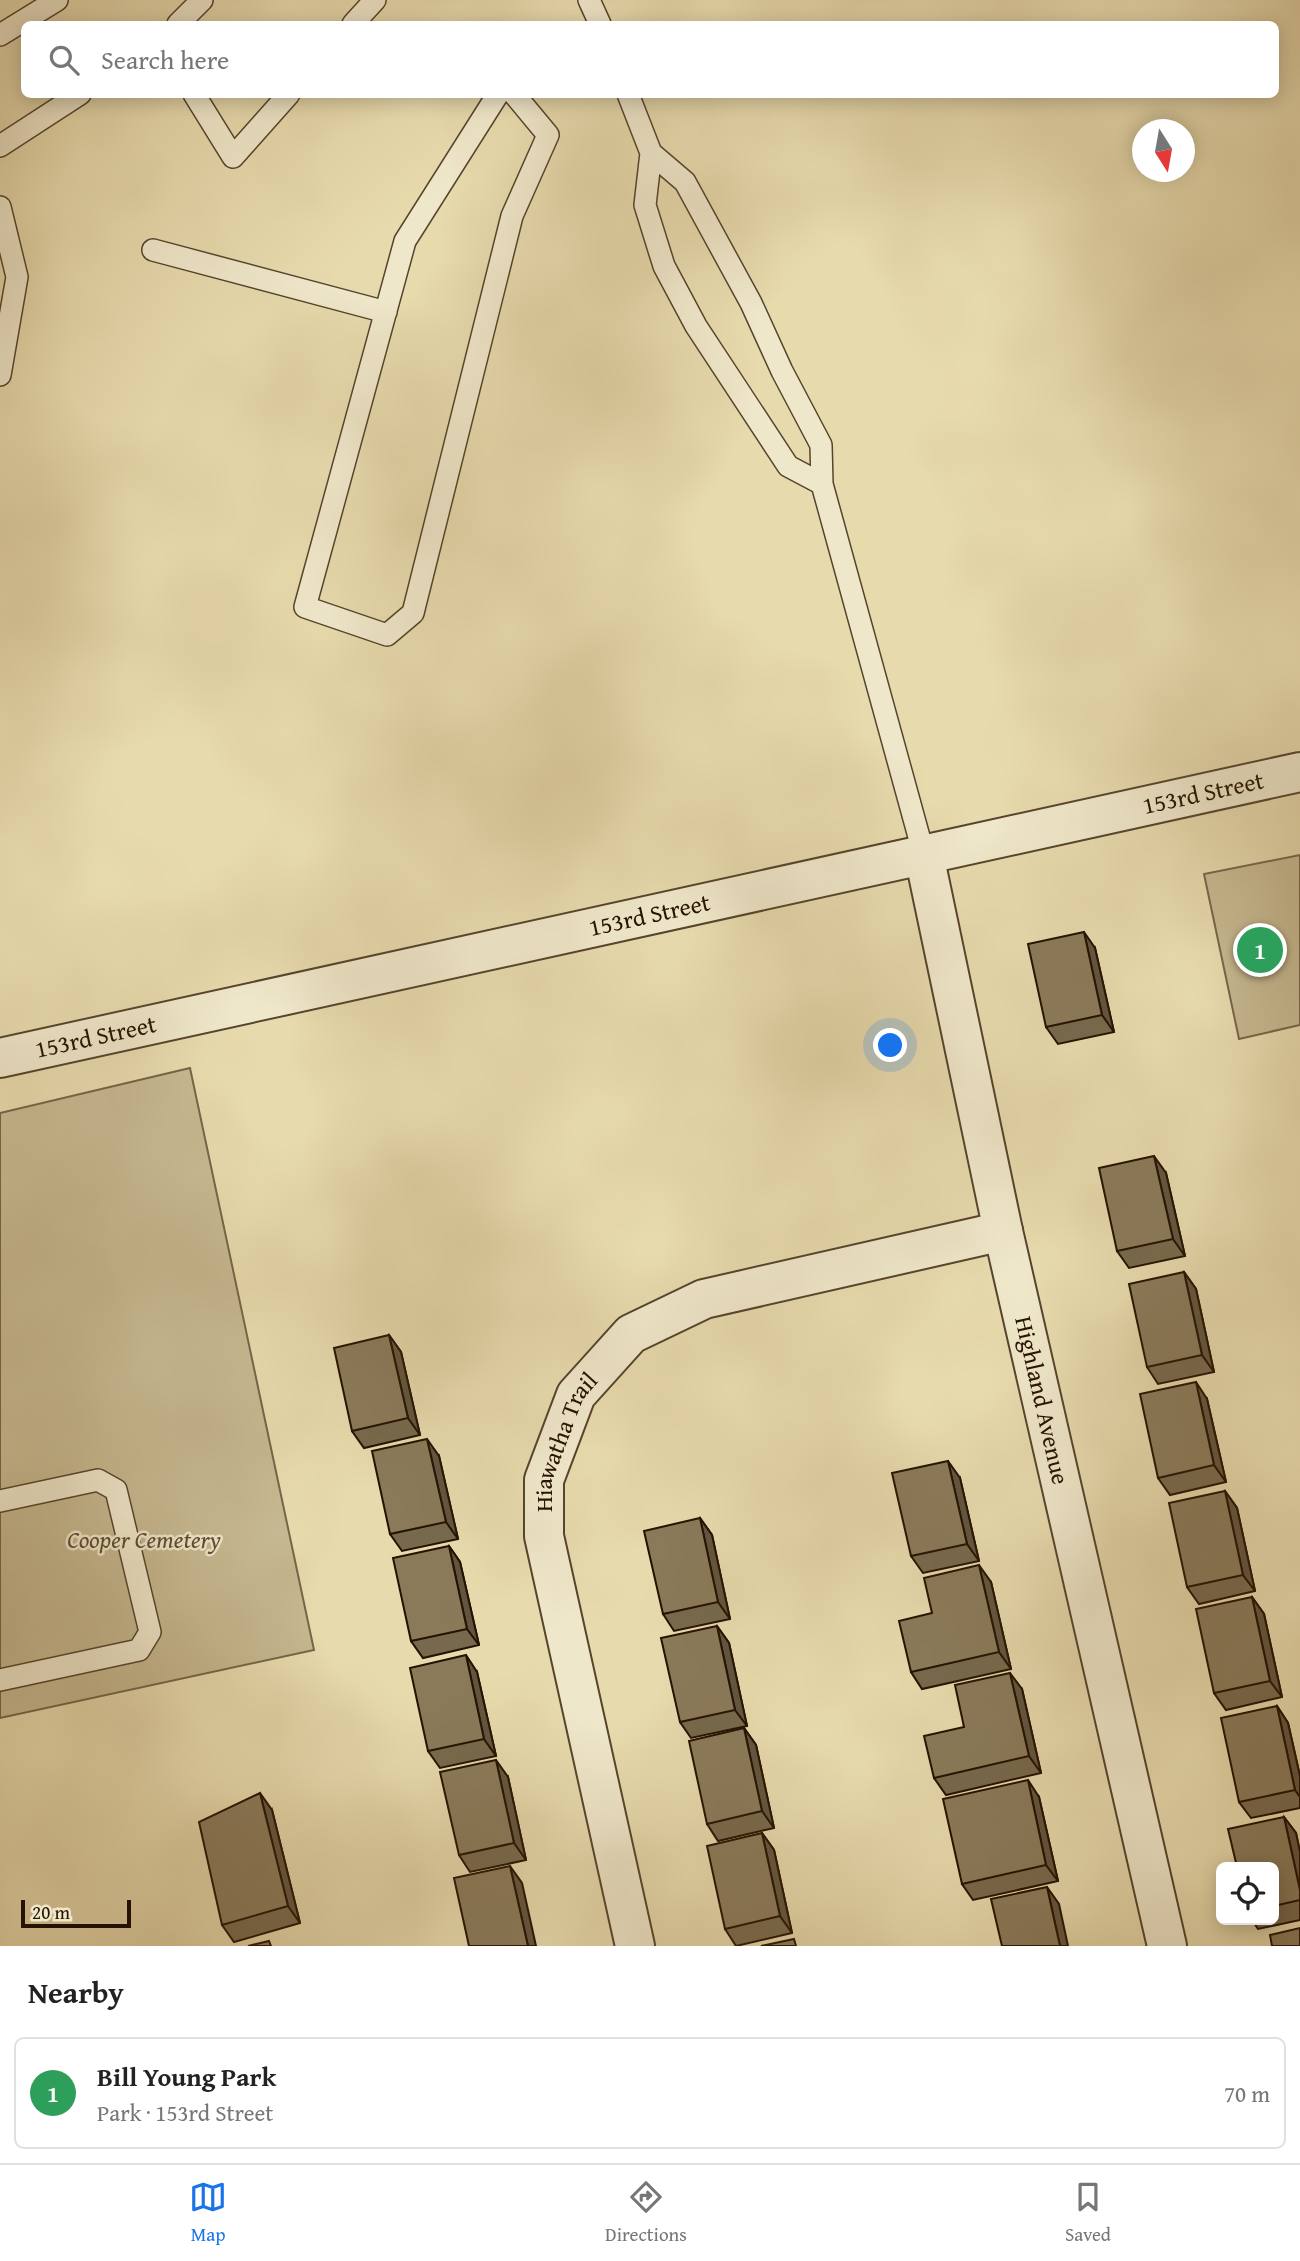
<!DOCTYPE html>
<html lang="en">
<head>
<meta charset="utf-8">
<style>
  body { margin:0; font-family:"Gentium Book Plus",serif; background:#f6f6f6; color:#222 }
  .controls { position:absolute; right:21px; bottom:21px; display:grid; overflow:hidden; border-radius:10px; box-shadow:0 4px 18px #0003 }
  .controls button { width:63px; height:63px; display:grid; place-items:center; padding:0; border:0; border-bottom:2px solid #e0e0e0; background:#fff; color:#222; font:35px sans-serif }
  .compass { position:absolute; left:1132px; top:119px; width:63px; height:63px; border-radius:50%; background:#fff; box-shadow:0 4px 18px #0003; rotate:169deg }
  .scale { position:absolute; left:21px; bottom:18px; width:110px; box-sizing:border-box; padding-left:7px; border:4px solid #251201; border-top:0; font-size:19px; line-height:24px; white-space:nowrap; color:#251201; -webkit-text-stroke:5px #efe7ca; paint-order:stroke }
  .you { position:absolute; left:891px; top:1046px; width:24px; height:24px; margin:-18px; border:5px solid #fff; border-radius:50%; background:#1a73e8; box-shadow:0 0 0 10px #1a73e833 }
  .badge { display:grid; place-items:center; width:46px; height:46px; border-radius:50%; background:#1a73e8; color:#fff; font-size:23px; font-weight:700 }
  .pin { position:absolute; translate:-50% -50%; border:4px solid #fff; box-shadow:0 2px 7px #0006 }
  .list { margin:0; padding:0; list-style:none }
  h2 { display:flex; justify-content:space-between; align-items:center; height:91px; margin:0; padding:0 28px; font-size:30px }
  h2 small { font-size:23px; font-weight:400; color:#767676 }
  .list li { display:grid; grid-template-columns:46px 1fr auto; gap:21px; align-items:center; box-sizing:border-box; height:112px; margin:0 14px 14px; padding:0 14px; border:2px solid #e0e0e0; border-radius:10px }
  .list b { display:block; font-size:26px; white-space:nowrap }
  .list p { margin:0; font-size:23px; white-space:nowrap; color:#767676 }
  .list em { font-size:23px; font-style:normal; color:#767676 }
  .icon { flex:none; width:38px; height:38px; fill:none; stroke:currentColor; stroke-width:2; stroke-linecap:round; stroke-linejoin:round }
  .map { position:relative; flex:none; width:1300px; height:1946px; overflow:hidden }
  .search { position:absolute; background:#fff; box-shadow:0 4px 18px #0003; left:21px; right:21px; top:21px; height:77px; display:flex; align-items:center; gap:18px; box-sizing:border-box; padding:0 24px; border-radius:10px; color:#767676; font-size:26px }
  .sheet { height:217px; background:#fff }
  nav { display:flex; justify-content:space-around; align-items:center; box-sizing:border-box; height:98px; border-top:2px solid #e0e0e0; background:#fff; font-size:19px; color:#767676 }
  nav a { display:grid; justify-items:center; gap:4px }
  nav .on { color:#1a73e8 }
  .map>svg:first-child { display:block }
</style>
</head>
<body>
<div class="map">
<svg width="1300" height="1946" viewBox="0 0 1300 1946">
  <rect width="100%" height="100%" fill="#e7daad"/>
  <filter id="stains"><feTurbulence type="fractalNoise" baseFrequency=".00286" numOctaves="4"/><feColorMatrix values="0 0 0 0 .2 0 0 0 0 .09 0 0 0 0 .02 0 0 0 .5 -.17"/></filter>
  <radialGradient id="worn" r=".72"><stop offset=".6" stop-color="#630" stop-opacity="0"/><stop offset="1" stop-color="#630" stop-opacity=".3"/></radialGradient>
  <!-- green -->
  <path fill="#c6b890" stroke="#766548" stroke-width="2" d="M1300 855V1025L1239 1039 1204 874Z
    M190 1068 314 1650 0 1718V1113Z"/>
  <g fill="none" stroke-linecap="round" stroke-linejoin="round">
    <defs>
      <path id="service" d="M589 0 600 24
        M178 24 202 0
        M353 24 375 0
        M0 35 57 0
        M194 94 233 157 289 94
        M498 94 405 241 305 607 387 635 413 613 512 216 548 135 514 94
        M628 94 651 153 645 205 664 266 696 326 788 466 822 484
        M0 146 80 94
        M651 153 685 182 751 303 782 371 821 445 822 484 924 855
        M0 207 17 277 0 375
        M153 250 386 312
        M0 1501 98 1480 116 1490 150 1632 139 1650 0 1680"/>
      <g id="minor">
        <path id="s1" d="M924 855 1003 1231 1167 1946"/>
        <path id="s2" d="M635 1946 544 1536V1480L576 1395 631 1334 704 1299 1003 1231"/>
      </g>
      <g id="tertiary">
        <path id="s3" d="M0 1058 1300 772"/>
      </g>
    </defs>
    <!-- service casing -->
    <use href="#service" stroke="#56442c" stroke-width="24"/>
    <!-- minor casing -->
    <use href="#minor" stroke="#56442c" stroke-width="42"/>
    <!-- tertiary casing -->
    <use href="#tertiary" stroke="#56442c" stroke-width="42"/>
    <!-- service -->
    <use href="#service" stroke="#efe7ca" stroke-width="21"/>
    <!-- minor -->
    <use href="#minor" stroke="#efe7ca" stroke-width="38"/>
    <!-- tertiary -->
    <use href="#tertiary" stroke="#efe7ca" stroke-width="38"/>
  </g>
  <!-- wall -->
  <path fill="#77694d" stroke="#251201" stroke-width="2" d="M1095 948 1114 1032 1058 1044 1046 1027Z
    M1166 1173 1185 1256 1129 1268 1117 1251Z
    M1184 1272 1196 1289 1214 1372 1158 1384 1147 1367Z
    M389 1335 401 1352 420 1435 364 1448 352 1431Z
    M1207 1399 1226 1482 1170 1495 1158 1478Z
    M439 1456 458 1539 402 1551 390 1534Z
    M960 1478 979 1561 923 1573 911 1556Z
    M1225 1491 1237 1508 1255 1591 1199 1604 1187 1587Z
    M700 1518 712 1535 730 1619 674 1631 663 1614Z
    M449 1546 460 1562 479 1645 423 1658 411 1641Z
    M991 1582 1011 1669 922 1689 911 1672 932 1613Z
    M1252 1597 1264 1614 1282 1697 1226 1710 1214 1693Z
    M717 1626 729 1643 747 1726 691 1738 680 1722Z
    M477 1672 496 1756 440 1768 428 1751Z
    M1022 1689 1041 1773 946 1795 934 1778 964 1727Z
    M1277 1706 1288 1723 1300 1776V1808L1251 1818 1239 1802Z
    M744 1728 756 1745 774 1828 718 1841 707 1824Z
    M508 1777 526 1860 470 1872 459 1855Z
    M1039 1797 1058 1881 973 1900 962 1884Z
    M272 1810 300 1923 234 1942 222 1925Z
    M1284 1817 1296 1833 1300 1852V1920L1258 1929 1252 1920H1274V1867Z
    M762 1833 774 1850 792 1933 736 1946 725 1929Z"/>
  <!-- shaded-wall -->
  <path fill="#61553f" stroke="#251201" stroke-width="2" d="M1084 932 1095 948 1114 1032 1102 1015Z
    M1154 1156 1166 1173 1185 1256 1173 1239Z
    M1184 1272 1196 1289 1214 1372 1202 1355Z
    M389 1335 401 1352 420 1435 408 1418Z
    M1196 1382 1207 1399 1226 1482 1214 1465Z
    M427 1439 439 1456 458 1539 446 1522Z
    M948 1461 960 1478 979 1561 967 1544Z
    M1225 1491 1237 1508 1255 1591 1243 1575Z
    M700 1518 712 1535 730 1619 718 1602Z
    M449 1546 460 1562 479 1645 467 1629Z
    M979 1565 991 1582 1011 1669 999 1652Z
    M1252 1597 1264 1614 1282 1697 1270 1681Z
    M717 1626 729 1643 747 1726 735 1710Z
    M466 1655 477 1672 496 1756 484 1739Z
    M1010 1673 1022 1689 1041 1773 1029 1756Z
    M1277 1706 1288 1723 1300 1776V1797L1295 1790Z
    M744 1728 756 1745 774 1828 762 1811Z
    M496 1760 508 1777 526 1860 514 1843Z
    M1028 1780 1039 1797 1058 1881 1046 1865Z
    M260 1793 272 1810 300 1923 288 1906Z
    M1284 1817 1296 1833 1300 1852V1890Z
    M762 1833 774 1850 792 1933 780 1916Z
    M510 1866 522 1883 536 1946H528Z
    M1047 1887 1059 1904 1068 1946H1060Z"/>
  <!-- building -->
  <path fill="#8a7a5a" stroke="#251201" stroke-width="2" d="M1084 932 1102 1015 1046 1027 1028 944Z
    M1154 1156 1173 1239 1117 1251 1099 1168Z
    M1184 1272 1202 1355 1147 1367 1129 1284Z
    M389 1335 408 1418 352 1431 334 1348Z
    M1196 1382 1214 1465 1158 1478 1140 1394Z
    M427 1439 446 1522 390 1534 372 1451Z
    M948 1461 967 1544 911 1556 892 1473Z
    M1225 1491 1243 1575 1187 1587 1169 1503Z
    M700 1518 718 1602 663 1614 644 1531Z
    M449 1546 467 1629 411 1641 393 1558Z
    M979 1565 999 1652 911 1672 899 1621 932 1613 924 1578Z
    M1252 1597 1270 1681 1214 1693 1196 1609Z
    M717 1626 735 1710 680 1722 661 1638Z
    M466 1655 484 1739 428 1751 410 1668Z
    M1010 1673 1029 1756 934 1778 924 1736 964 1727 955 1685Z
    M1277 1706 1295 1790 1239 1802 1221 1718Z
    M744 1728 762 1811 707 1824 689 1741Z
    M496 1760 514 1843 459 1855 440 1772Z
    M1028 1780 1046 1865 962 1884 943 1799Z
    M260 1793 288 1906 222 1925 199 1822Z
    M1284 1817 1300 1890V1900L1274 1906V1867H1237L1228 1829Z
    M762 1833 780 1916 725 1929 707 1846Z
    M510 1866 528 1946H469L454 1878Z
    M1047 1887 1060 1946H1002L991 1899Z
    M1300 1928V1946H1272L1270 1935Z
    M794 1939 796 1946H761Z
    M269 1941 271 1946H248Z"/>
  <g text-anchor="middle" stroke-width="5" stroke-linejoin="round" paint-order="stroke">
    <!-- street labels -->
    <g font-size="24" fill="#251201" stroke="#efe7ca">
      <text dy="8" stroke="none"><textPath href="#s3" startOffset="1232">153rd Street</textPath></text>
      <text dy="8" stroke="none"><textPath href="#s3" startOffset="665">153rd Street</textPath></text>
      <text dy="8" stroke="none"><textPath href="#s3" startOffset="98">153rd Street</textPath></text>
      <text dy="8" stroke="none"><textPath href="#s1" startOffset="558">Highland Avenue</textPath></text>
      <text dy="8" stroke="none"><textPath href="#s2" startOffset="518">Hiawatha Trail</textPath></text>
    </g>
    <!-- park labels -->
    <g font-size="24" font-style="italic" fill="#5d4c33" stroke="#efe7ca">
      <text x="144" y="1548">Cooper Cemetery</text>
    </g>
  </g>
  <rect width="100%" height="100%" filter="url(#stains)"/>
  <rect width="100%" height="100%" fill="url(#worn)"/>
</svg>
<div class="controls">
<button><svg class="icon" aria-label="locate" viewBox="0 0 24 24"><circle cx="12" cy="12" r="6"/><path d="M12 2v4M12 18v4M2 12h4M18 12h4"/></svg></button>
</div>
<svg class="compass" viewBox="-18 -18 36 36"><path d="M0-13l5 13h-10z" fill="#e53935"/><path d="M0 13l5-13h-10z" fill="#767676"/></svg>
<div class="scale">20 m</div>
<div class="you"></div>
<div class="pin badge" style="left:1260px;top:950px;background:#2e9e5b">1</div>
<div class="search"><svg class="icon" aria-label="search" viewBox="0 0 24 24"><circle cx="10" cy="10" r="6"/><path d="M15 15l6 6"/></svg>Search here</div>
</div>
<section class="sheet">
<h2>Nearby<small></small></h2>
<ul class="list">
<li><span class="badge" style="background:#2e9e5b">1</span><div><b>Bill Young Park</b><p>Park · 153rd Street</p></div><em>70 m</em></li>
</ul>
</section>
<nav>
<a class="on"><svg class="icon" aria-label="map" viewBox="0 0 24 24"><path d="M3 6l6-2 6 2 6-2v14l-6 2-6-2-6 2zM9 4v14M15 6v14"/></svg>Map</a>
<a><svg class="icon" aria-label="directions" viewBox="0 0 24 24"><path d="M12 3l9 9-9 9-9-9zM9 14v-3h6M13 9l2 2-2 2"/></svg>Directions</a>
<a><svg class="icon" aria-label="saved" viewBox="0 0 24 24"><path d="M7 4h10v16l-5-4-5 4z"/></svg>Saved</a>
</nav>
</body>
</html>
